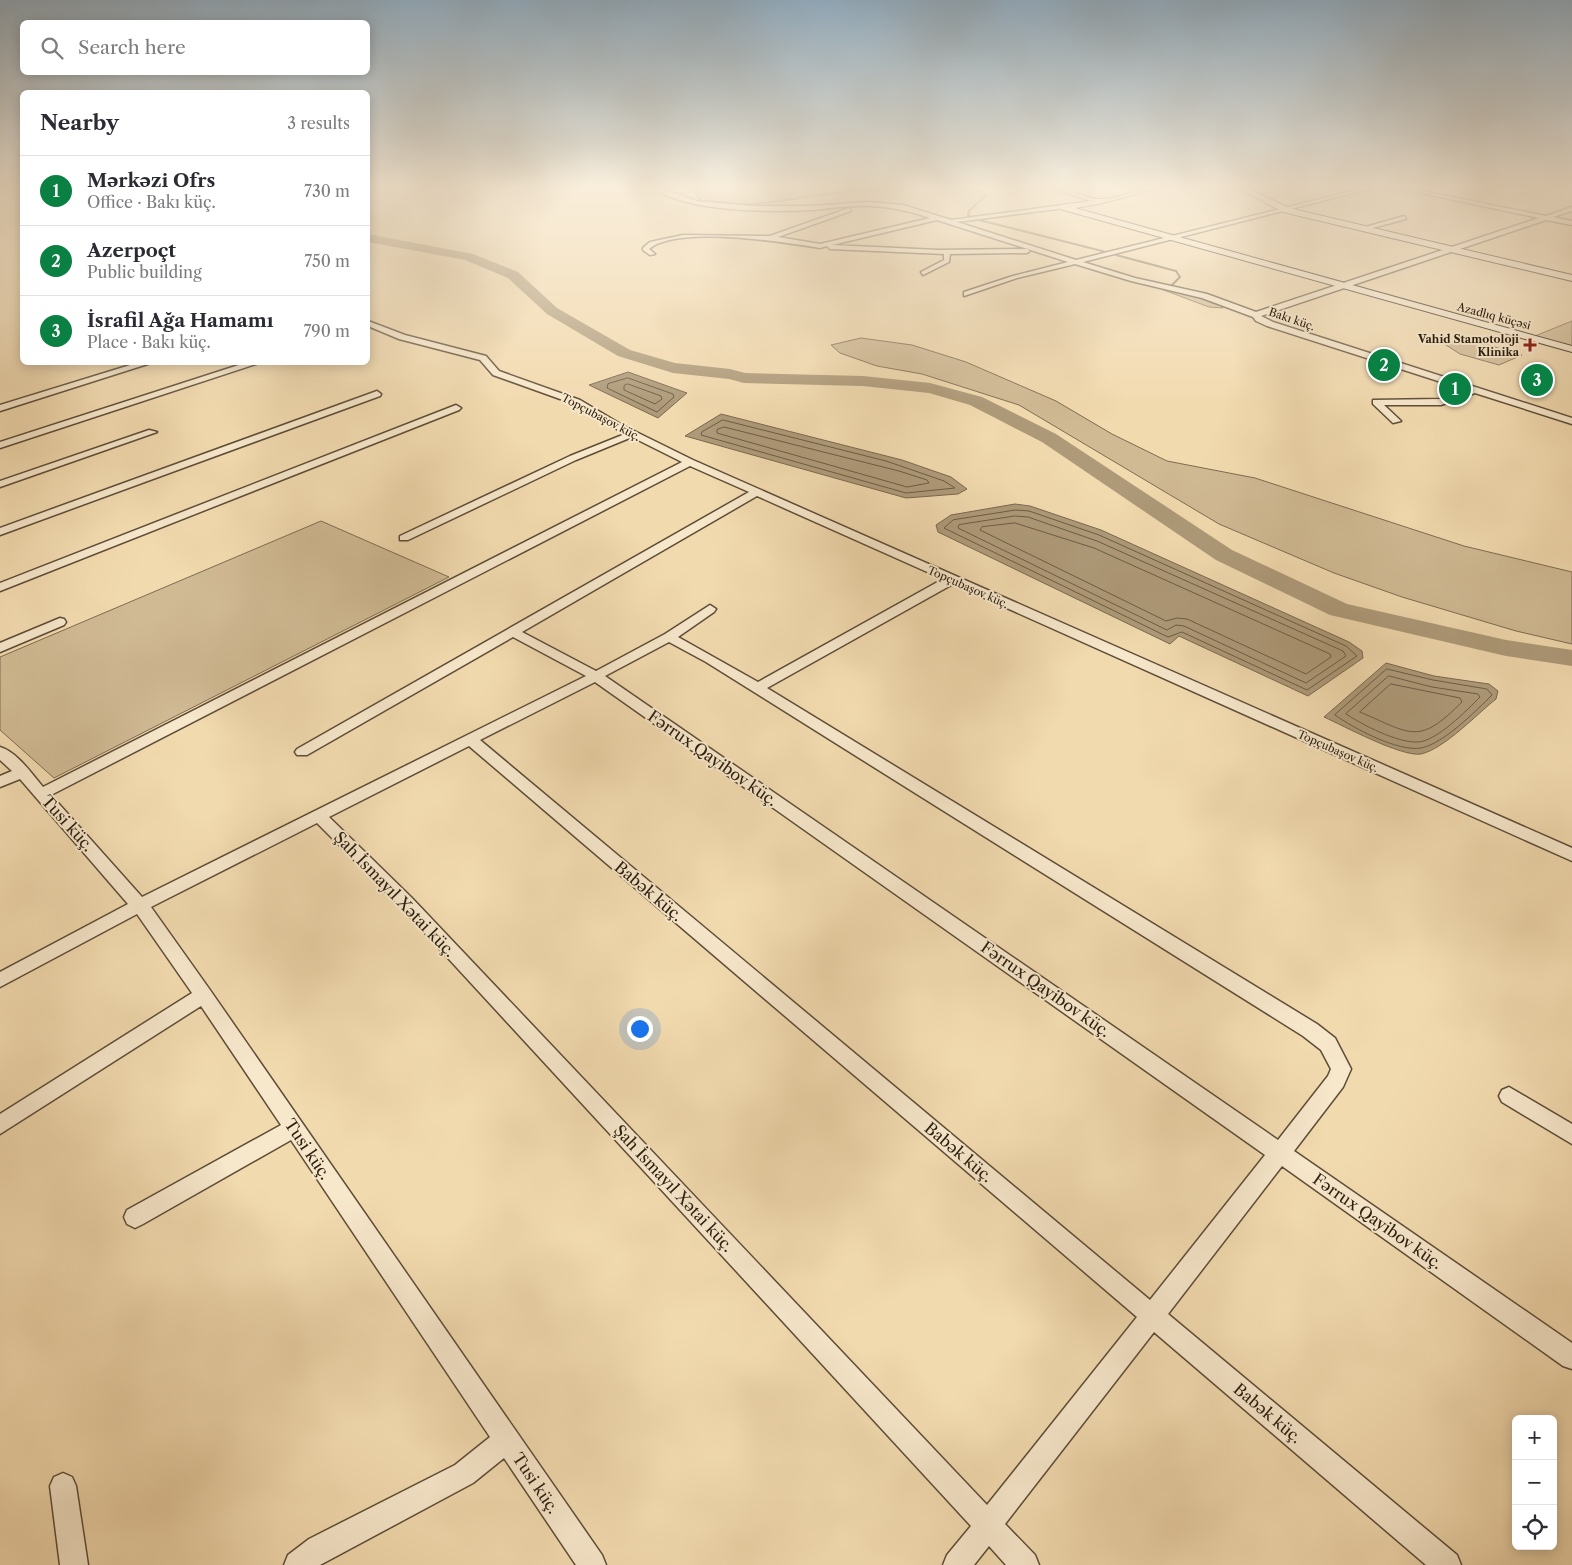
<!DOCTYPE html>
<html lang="en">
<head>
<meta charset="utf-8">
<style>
  body { margin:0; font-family:"Libre Caslon Text",serif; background:#f7f7f7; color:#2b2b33 }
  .controls { position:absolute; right:15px; bottom:15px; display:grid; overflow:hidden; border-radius:8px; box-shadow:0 2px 12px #0003 }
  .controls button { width:45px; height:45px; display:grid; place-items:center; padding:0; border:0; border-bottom:1px solid #e1e1e2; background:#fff; color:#2b2b33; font:25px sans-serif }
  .you { position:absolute; left:639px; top:1028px; width:18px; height:18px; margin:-12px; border:4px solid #fff; border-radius:50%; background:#1a73e8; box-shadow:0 0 0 8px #1a73e833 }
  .badge { display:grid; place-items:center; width:32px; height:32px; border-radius:50%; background:#0b8043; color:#fff; font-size:16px; font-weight:700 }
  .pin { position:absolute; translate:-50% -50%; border:2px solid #fff; box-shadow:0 1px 5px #0006 }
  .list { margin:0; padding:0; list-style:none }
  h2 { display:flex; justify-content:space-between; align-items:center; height:65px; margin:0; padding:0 20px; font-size:21px }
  h2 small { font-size:16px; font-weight:400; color:#7c7c81 }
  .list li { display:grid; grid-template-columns:32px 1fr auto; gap:15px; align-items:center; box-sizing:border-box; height:70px; padding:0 20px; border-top:1px solid #e1e1e2 }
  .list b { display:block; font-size:19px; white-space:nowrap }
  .list p { margin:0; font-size:16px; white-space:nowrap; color:#7c7c81 }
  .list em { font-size:16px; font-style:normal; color:#7c7c81 }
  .icon { flex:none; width:28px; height:28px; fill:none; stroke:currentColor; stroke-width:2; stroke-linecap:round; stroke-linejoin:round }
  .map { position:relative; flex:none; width:1572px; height:1565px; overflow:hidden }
  .search { position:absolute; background:#fff; box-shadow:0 2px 12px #0003; left:20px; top:20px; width:350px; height:55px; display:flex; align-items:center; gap:12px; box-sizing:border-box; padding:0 18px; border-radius:8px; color:#7c7c81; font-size:19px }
  .panel { position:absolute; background:#fff; box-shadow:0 2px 12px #0003; left:20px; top:90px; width:350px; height:275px; border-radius:8px }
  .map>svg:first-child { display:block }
</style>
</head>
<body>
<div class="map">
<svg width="1572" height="1565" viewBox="0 0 1572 1565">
  <rect width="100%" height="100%" fill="#f2daaf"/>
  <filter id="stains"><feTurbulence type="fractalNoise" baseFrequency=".004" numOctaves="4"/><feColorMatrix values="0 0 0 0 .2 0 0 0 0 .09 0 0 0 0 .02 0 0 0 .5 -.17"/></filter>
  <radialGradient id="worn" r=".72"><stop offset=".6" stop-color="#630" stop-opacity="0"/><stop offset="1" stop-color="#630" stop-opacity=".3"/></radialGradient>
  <!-- green -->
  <path fill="#d0ba94" stroke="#7e6c52" d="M699 188H861C828 193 722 217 699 194Z
    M1170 288 1221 305 1223 308 1209 307 1161 289Z
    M1572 321V346L1535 336Z
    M861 338 912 345 966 362 1056 401 1112 434 1167 461 1255 478 1464 546 1572 572V644L1516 631 1402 597 1334 573 1219 524 1019 405 922 374 877 366 840 353 831 345Z
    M1474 341 1522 355 1499 365 1460 354 1443 343Z
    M321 521 449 577 54 778 0 730V657Z"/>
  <!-- water -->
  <path fill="#ae9a79" stroke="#7a684f" d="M628 372 687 393 658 418 589 385Z
    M721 414 902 460 951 477 967 489 958 494 906 498 685 436Z
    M1015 504 1030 506 1101 530 1349 642 1362 651 1363 658 1308 696 1179 636 1170 644 938 532 936 525 951 515Z
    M1386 663 1434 676 1489 684 1498 691 1496 699C1477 714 1444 749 1421 754 1401 757 1344 726 1324 717Z"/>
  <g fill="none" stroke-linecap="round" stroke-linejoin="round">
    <!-- shore -->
    <path stroke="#6c5c44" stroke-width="1" d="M628 378 673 394 674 397 657 412 607 388 608 384Z
      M628 384 661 396 662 399 655 404 624 390V386Z
      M723 420 886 461 944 481 955 488 906 493 701 435 702 432Z
      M724 427 899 471 927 480 929 483 907 487 717 433V430Z
      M1016 510 1029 511 1099 535 1346 646 1357 656 1307 690 1182 632 1168 637 944 528 953 520Z
      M1015 516 1028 517 1097 541 1343 651 1346 656 1306 683 1184 626 1176 625 1167 630 958 528 959 525Z
      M1015 523 1094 548 1330 654 1331 657 1306 674 1187 619 1177 618 1166 621 980 530 982 527Z
      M1387 669 1433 680 1487 689 1492 695C1476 711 1443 744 1421 748 1398 752 1353 728 1335 715Z
      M1389 676 1432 687 1478 694 1480 697C1467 710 1437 741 1418 742 1397 743 1363 725 1346 714Z
      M1391 684 1460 698 1462 702C1418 746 1412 734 1360 712Z"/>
    <!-- stream -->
    <path stroke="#7a684f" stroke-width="2" d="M696 188V194L702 201 750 205 873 188
      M971 217 968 215 969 211 986 195 981 190 973 188
      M979 220 1106 252
      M1116 255 1176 271 1180 277 1171 286"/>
    <!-- river -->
    <path fill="#ae9a79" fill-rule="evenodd" d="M368 234 473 254 518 272 557 308 630 350 675 363 730 369 745 373 863 376 930 383 982 397 1056 434 1232 550 1347 604 1506 640 1572 650V666L1506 656 1330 615 1216 560 1042 442 970 405 929 393 863 386 744 383 729 379 673 373 618 356 547 314 508 278 465 260 368 242Z"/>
    <defs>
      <path id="street" d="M653 188H661L697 201 752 206H811L869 202 903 205 951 220 1063 205 1065 208 957 222 1076 260 1364 188H1373L1083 262 1135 278 1207 294 1256 312 1539 218 1397 188H1407L1546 216 1572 207V211L1553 217 1572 221V225L1546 220 1261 316 1273 322 1572 418V424L1475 393 1441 405H1384L1401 421 1393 423 1373 404V400L1440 399 1466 390 1267 326 1256 321 1253 317 1202 298 1131 281 1075 264 1017 278 964 296V292L1013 276 1068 262 937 220 832 245 939 250 1027 249 1030 251 1027 253 950 254 949 262 923 275 921 272 944 260V254L830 249 827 246 820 248C783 242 678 225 649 249L655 254 650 255 643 250V248L650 242 683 235 770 236 849 208 851 211 778 237 820 244 930 218C910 211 892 207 871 206 852 205 832 208 814 210 770 212 690 213 653 188Z
        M1404 216 1406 219 1365 230 1362 228Z
        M368 321 405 335 486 356 499 371 580 400 622 425 693 460 1572 848V861L953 584 767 688 1317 1024 1335 1038 1351 1069 1343 1087 1294 1151 1572 1343V1369L1563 1366 1282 1166 1168 1314 1457 1555 1461 1565H1426L1154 1332 1005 1524 1035 1555 1039 1565H1006L989 1546 974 1565H943L947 1555 971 1526 400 906 317 823 151 907 210 990 602 1555 606 1565H576L504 1458 473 1483 320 1565H284L288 1555 309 1539 455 1465 490 1437 291 1140 143 1224 135 1228 127 1224 124 1217 127 1210 281 1125 201 1006 0 1134V1114L192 993 137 914 0 987V972L128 904 20 779 0 787V776L12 771 0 760V747C17 752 32 774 43 787L682 462 632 437 576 460 408 540H400V536L570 456 625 434 574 404 493 375 480 360 399 339 368 326ZM690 466 749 492 297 749 295 752 297 755H307L513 637 586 676 142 897 51 795ZM757 496 943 579 758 682 678 637 714 612 716 609 710 605 665 634 596 671 522 632ZM669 642 706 662 1303 1036 1321 1050 1331 1069 1328 1076 1278 1140 605 676ZM595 682 1265 1155 1150 1300 480 740ZM469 746 1137 1317 987 1505 412 898 329 817Z
        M140 362H154L0 411V405Z
        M248 362H262L0 448V442Z
        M377 391 381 394 380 396 0 535V528Z
        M456 405 461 408 459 410 0 591V583Z
        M149 430 157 432 0 487V481Z
        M60 618 64 619 66 622 64 625 0 652V643Z
        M1509 1087 1572 1124V1144L1502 1102 1499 1096 1502 1090Z
        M63 1473 72 1477 76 1486 88 1565H60L50 1486 54 1477Z"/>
      <path id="secondary" d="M1051 188C1068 187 1085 199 1100 199 1118 200 1138 188 1159 188L1099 204 1075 208 1572 346V352L1060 209V205L1090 201Z
        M1238 188H1247L1289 208 1572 275V281L1283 212Z"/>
    </defs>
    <!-- street casing -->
    <use href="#street" stroke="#5d4d37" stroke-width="3"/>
    <!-- secondary casing -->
    <use href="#secondary" stroke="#2b1e0f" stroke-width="2"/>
    <!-- street -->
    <use href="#street" fill="#f7e7cb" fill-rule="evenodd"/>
    <!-- secondary -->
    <use href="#secondary" fill="#f7e7cb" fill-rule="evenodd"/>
  </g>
  <!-- sky -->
  <linearGradient id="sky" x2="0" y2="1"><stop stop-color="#91aabc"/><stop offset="0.46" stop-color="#f9eedb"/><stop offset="1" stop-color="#f9eedb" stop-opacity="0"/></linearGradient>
  <rect width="1572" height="407" fill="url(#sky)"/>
  <!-- markers -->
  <path fill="#8f2418" stroke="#f7e7cb" stroke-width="2" d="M1527.5 337.5h5v5h5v5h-5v5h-5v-5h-5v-5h5z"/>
  <g text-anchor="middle" stroke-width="4" stroke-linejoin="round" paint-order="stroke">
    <!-- far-street labels -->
    <g font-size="11" fill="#2b1e0f" stroke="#f7e7cb">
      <text transform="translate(1494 316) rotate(15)" y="4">Azadlıq küçəsi</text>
      <text transform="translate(1292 319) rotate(19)" y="4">Bakı küç.</text>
      <text transform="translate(601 417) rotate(28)" y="4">Topçubaşov küç.</text>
      <text transform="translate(968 587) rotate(24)" y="4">Topçubaşov küç.</text>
      <text transform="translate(1338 751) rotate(24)" y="4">Topçubaşov küç.</text>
    </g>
    <!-- far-poi labels -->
    <g font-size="11" font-weight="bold" fill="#2b1e0f" stroke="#f7e7cb" text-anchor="end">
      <text x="1519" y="343">Vahid Stamotoloji<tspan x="1519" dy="13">Klinika</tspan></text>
    </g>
    <!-- near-street labels -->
    <g font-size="16" fill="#2b1e0f" stroke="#f7e7cb">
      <text transform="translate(713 758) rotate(35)" y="6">Fərrux Qayibov küç.</text>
      <text transform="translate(68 823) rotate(48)" y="6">Tusi küç.</text>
      <text transform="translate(649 891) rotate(40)" y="6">Babək küç.</text>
      <text transform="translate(395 894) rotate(46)" y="6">Şah İsmayıl Xətai küç.</text>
      <text transform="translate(1046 989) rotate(35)" y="6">Fərrux Qayibov küç.</text>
      <text transform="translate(308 1149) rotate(56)" y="6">Tusi küç.</text>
      <text transform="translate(959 1152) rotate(40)" y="6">Babək küç.</text>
      <text transform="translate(674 1188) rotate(47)" y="6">Şah İsmayıl Xətai küç.</text>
      <text transform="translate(1378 1221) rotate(35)" y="6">Fərrux Qayibov küç.</text>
      <text transform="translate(1268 1413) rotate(40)" y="6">Babək küç.</text>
      <text transform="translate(536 1483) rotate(56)" y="6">Tusi küç.</text>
    </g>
  </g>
  <rect width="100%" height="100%" filter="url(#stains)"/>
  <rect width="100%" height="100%" fill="url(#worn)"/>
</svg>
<div class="controls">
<button>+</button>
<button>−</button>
<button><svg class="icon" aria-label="locate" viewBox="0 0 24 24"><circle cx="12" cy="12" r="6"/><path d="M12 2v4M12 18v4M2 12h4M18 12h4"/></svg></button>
</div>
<div class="you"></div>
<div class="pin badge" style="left:1455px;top:389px">1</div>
<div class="pin badge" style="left:1384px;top:365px">2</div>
<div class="pin badge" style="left:1537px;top:380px">3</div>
<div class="search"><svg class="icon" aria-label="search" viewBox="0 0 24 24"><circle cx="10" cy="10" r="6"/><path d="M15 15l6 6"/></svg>Search here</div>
<section class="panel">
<h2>Nearby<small>3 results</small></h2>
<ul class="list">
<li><span class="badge">1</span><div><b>Mərkəzi Ofrs</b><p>Office · Bakı küç.</p></div><em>730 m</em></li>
<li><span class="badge">2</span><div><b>Azerpoçt</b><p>Public building</p></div><em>750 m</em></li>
<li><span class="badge">3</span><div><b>İsrafil Ağa Hamamı</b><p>Place · Bakı küç.</p></div><em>790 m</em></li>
</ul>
</section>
</div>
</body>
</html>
